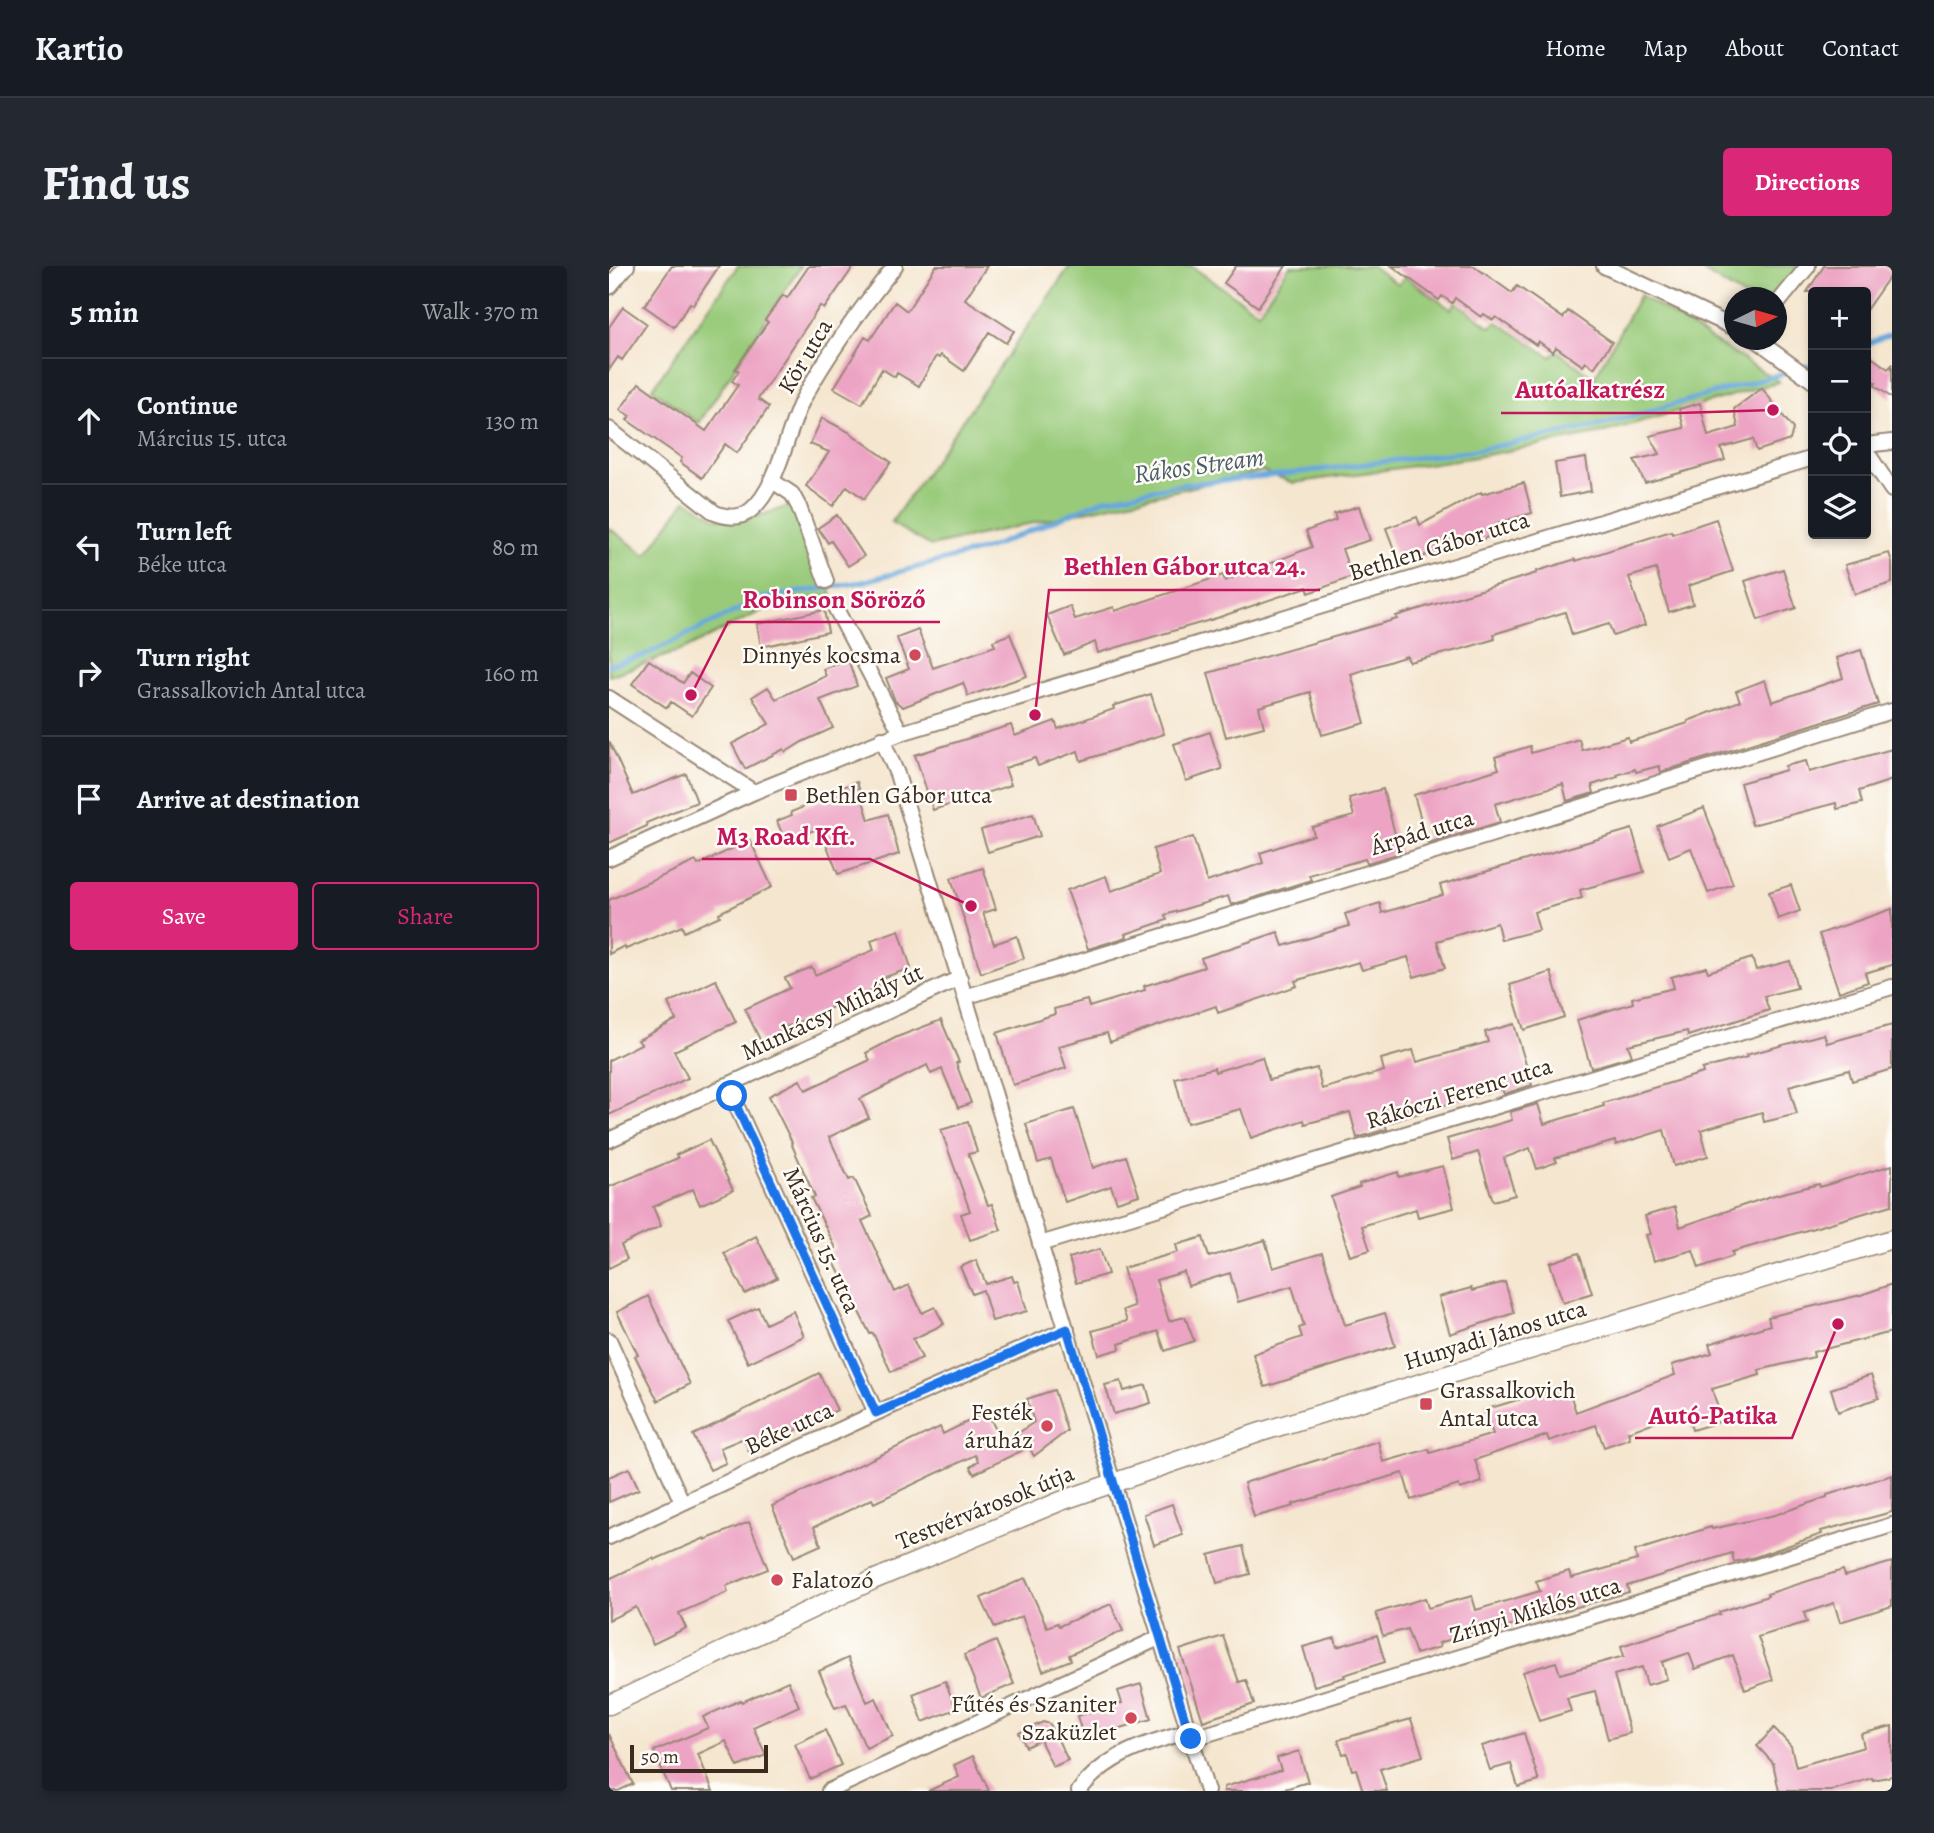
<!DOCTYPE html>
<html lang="en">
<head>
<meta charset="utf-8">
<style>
  body { margin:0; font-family:Alegreya,serif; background:#242831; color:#f1f3f6 }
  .controls { position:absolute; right:21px; top:21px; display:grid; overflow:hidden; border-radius:7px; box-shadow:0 4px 10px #0003 }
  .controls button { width:63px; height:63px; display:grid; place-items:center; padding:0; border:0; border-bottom:2px solid #363941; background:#171b24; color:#f1f3f6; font:35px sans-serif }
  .compass { position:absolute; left:1115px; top:21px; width:63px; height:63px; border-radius:50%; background:#171b24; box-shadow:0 4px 10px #0003; rotate:85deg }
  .scale { position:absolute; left:21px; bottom:18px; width:138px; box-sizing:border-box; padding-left:7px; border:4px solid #3b2a1e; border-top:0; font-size:19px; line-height:24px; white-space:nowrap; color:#3b2a1e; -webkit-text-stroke:5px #fdfcf7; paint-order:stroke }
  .stop { position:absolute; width:21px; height:21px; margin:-16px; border:5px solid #1a73e8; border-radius:50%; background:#fff }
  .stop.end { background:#1a73e8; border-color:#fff; box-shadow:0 2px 7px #0008 }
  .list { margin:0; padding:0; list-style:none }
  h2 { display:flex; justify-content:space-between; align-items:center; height:91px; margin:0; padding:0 28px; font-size:30px }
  h2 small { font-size:23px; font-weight:400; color:#9ea1a6 }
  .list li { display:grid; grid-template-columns:46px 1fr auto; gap:21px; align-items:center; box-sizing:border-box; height:126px; padding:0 28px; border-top:2px solid #363941 }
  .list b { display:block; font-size:26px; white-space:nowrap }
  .list p { margin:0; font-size:23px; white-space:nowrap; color:#9ea1a6 }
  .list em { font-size:23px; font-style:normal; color:#9ea1a6 }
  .actions { display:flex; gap:14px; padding:21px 28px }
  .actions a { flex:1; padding:16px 0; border:2px solid #db2777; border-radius:7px; text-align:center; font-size:24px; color:#db2777 }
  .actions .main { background:#db2777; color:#fff }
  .icon { flex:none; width:38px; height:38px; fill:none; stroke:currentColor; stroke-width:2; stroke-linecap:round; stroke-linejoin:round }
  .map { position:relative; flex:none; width:1283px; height:1525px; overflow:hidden; border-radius:7px }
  header { display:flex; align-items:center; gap:42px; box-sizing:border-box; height:98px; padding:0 35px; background:#171b24; border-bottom:2px solid #363941 }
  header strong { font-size:33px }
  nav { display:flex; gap:38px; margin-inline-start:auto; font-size:24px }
  .intro { display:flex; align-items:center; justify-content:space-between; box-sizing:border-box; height:168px; padding:0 42px }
  h1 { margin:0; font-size:49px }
  .button { padding:18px 32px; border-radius:7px; background:#db2777; color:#fff; font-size:24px; font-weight:700 }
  main { display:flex; gap:42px; padding:0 42px }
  aside { flex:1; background:#171b24; border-radius:7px; box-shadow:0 4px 10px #0003 }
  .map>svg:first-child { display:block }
</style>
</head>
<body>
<header>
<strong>Kartio</strong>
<nav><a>Home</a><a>Map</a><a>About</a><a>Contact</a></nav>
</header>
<div class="intro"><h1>Find us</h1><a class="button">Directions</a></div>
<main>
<aside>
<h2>5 min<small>Walk · 370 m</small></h2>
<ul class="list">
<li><svg class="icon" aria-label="ahead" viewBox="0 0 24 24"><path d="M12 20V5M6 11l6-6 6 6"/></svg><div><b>Continue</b><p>Március 15. utca</p></div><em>130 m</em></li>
<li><svg class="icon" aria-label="left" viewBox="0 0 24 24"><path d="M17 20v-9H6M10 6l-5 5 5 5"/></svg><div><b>Turn left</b><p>Béke utca</p></div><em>80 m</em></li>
<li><svg class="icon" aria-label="right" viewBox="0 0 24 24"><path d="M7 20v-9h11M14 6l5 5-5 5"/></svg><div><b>Turn right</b><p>Grassalkovich Antal utca</p></div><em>160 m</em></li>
<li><svg class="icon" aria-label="arrive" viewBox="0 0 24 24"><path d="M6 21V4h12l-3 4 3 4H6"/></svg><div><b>Arrive at destination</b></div></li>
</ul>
<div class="actions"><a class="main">Save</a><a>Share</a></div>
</aside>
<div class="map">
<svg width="1283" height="1525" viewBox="0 0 1283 1525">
  <rect width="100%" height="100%" fill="#fdfcf7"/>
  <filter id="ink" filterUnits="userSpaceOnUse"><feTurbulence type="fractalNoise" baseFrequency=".0143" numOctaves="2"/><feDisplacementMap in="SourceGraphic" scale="14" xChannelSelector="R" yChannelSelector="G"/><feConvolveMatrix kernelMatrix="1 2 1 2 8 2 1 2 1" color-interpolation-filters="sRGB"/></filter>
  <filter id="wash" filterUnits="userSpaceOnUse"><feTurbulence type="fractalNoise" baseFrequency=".00686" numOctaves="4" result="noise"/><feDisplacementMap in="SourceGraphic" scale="28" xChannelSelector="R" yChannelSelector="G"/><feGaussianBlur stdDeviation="1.57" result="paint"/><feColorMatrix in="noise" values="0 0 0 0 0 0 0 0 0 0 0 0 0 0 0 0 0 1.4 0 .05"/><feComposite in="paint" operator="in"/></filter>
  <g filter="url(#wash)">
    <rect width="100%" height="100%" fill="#f5e6cf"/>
    <!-- green -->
    <path fill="#98ca79" stroke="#6a7a4c" stroke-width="2" d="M129 0H192L90 157 43 123Z
      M461 0H582L649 46 681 0H763L789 19 796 11 842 43 847 36 881 61 888 56 942 91 948 85 985 112 1031 29 1170 116 989 168 861 192 684 217 654 205 322 280 282 257Z
      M1086 0H1198L1168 32 1136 31Z
      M77 234 106 252 137 254 186 238 223 329 164 339 76 383 0 410V262L37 289Z"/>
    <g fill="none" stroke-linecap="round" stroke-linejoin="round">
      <!-- stream -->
      <path stroke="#68a8dc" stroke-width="5" d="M1257 78 1283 68
        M0 399 36 389 154 332 253 316 380 282 496 233 569 219 669 209 868 184 992 159 1204 99"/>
    </g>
    <g id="blocks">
      <!-- building -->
      <path fill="#eda4c4" d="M63 0H110L84 39 81 37 65 61 35 40Z
        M200 0H245L215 43 211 40 149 133 160 141 128 187 116 178 93 212 71 196 73 192 18 154 21 150 11 144 30 117 97 165 129 119 123 115 130 105 126 103 159 56 156 54 174 29 178 32Z
        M327 0H378L356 33 405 65 397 77 380 66 355 105 332 89 330 92 327 90 310 120 288 107 286 111 273 103 253 138 225 122 256 71 261 74 286 36 298 45Z
        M627 0H677L649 41 615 17Z
        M783 0H865L903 27 908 20 954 52 959 45 1003 76 985 102 977 96 974 100 947 81 944 86 929 75 927 79 887 51 884 54 875 48 872 51 846 32 843 37 833 30 830 34Z
        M1215 0H1274L1283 7 1257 44V26H1198Z
        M14 41 38 58 13 94 9 91 0 104V61Z
        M1257 87 1279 103 1283 99V132L1265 119 1267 117 1257 110Z
        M1153 122 1184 163 1181 174 1148 185 1144 173 1112 182 1116 194 1036 217 1025 194 1051 188 1041 170 1075 162 1070 143 1091 137 1099 170 1129 161 1125 143Z
        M213 152 240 166 282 196 255 233 238 220 224 240 197 220 220 186 201 178Z
        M977 192 982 225 951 231 946 197Z
        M915 217 923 247 888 257 892 264 867 277 864 271 836 286 834 283 791 299 777 262 808 251 811 259 872 226 873 228Z
        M750 240 761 274 733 283 743 311 700 327 698 321 608 352 489 387 486 376 455 389 438 349 461 340 466 353 505 341 506 345 614 309 616 315 703 281 697 265 727 254 725 248Z
        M228 249 255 290 239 300 222 275 219 277 209 262Z
        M1107 253 1124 305 1079 320 1084 338 1060 346 1047 303 1020 311 1036 359 1004 370 1000 358 963 369 956 346 885 368 886 373 853 383 800 396 798 390 742 408 756 457 713 469 701 426 650 441 655 461 617 471 599 407 788 353 787 350 928 307V305L967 293V295L1062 265 1063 268Z
        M1280 287 1283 296V317L1246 328 1236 299Z
        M1174 303 1187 342 1149 354 1136 315Z
        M215 344 219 366 152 381 148 358Z
        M309 364 324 402 386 380 384 375 401 368 418 410 359 430 354 417 294 441 286 435 277 412 300 403 288 372Z
        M1252 384 1269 438 1052 506 1050 500 1027 506 1026 503 1008 509 1009 511 983 519 985 527 958 535 954 518 886 538 891 556 819 578 805 529 890 503 886 491 921 480 922 487 970 473 973 484 1019 471 1020 476 1079 457V455L1131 435 1127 425 1156 414 1163 436 1234 412 1228 392Z
        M239 393 248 420 211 434 224 462 193 476 177 486 175 483 136 503 123 478 160 458 143 431 159 421 167 433 217 410 214 403Z
        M40 394 74 417 81 407 102 422 83 450 62 436 58 442 23 418Z
        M542 428 555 468 472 495 469 485 429 500 426 492 396 502 402 519 324 544 306 489 402 459 406 470 446 455 449 463 505 443 504 440Z
        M601 466 613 503 577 515 565 478Z
        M0 475 24 529 77 508 88 536 37 557 38 560 0 577Z
        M1283 483V514L1250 525 1253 537 1228 543 1227 537 1143 559 1131 517 1177 504 1176 500 1197 495 1200 506Z
        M248 516 260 554 279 548 290 588 229 608 211 562 176 575 168 555 183 549 182 546 217 532 215 527Z
        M774 523 791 587 758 597 756 593 700 609 702 614 622 639 619 630 556 649 558 654 517 668 518 671 479 683 458 624 497 610 502 625 551 608 544 583 584 571 598 616 654 597 651 587 705 569 703 561 745 550 740 532Z
        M1095 542 1124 618 1099 627 1082 582 1060 591 1048 560Z
        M424 548 431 570 379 586 372 564Z
        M1023 563 1035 606 971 624 973 632 925 646 930 664 892 674 888 657 828 675 836 702 805 711 799 691 753 704 750 696 686 715 688 720 609 747 607 740 501 776 498 767 450 780 457 802 404 819 388 767 446 748 445 743 478 734 480 741 536 724 535 720 595 701 592 692 669 666 674 680 740 660 736 648 771 637 773 647 834 629 831 619Z
        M141 574 163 621 110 647 111 650 75 666 73 660 17 683 15 680 0 688V634L87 595 89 599Z
        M374 602 387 643 374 647 385 678 408 670 415 692 372 707 342 612Z
        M1182 619 1191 645 1169 653 1160 626Z
        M1283 643V699L1256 707 1259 716 1230 726 1210 668Z
        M290 664 302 702 267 714 270 721 175 762 179 770 155 782 136 743 181 722 176 712 203 701 206 709 265 684 262 674Z
        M1143 692 1147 704 1181 695 1188 722 1155 730 1160 744 1079 770 1078 765 1019 779 1023 790 982 802 968 754 1024 737 1023 732 1065 722 1062 711 1097 701 1099 706Z
        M942 706 955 751 915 764 901 719Z
        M107 714 127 756 65 785 79 812 0 849V794L32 778 29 774 67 754 59 737Z
        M332 754 350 796 347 797 362 837 349 842 333 803 322 808 318 799 251 833 260 852 220 871 240 914 245 912 263 950 253 955 286 1026 300 1019 313 1047 326 1041 335 1058 304 1073 313 1092 282 1106 264 1067 261 1068 220 986 227 982 202 932 206 931 182 877 183 876 160 830 191 814 197 824 261 794 257 787 288 771Z
        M905 758 923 819 895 828 893 823 822 843 776 858 778 863 748 872 741 846 696 858 695 854 642 872 632 843 578 857 566 812 605 802 606 806 653 791 660 814 708 802 713 823 775 805 772 793 804 784 808 796 879 776 876 766Z
        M1283 759V803L1243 815 1240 804 1180 820 1188 848 1155 856 1153 846 1092 864 1099 890 1065 900 1055 864 1007 879 1006 875 946 892 948 896 928 903 921 882 895 892 906 929 884 935 869 886 844 894 838 873 903 854 901 846 929 838 935 858 995 840 994 837 1094 807 1093 803 1138 791 1137 789 1215 768 1218 777Z
        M465 843 484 902 517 890 530 929 508 936 502 920 456 936 442 893 429 897 417 858Z
        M359 856 368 886 359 888 379 939 383 938 392 964 361 974 352 948 361 945 332 864Z
        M100 874 124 924 91 939 84 923 44 941 52 960 12 979 18 993 0 1002V921L69 892 67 889Z
        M1283 899V939L1123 986 1124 990 1090 1002 1084 984 1045 995 1037 969 1042 968 1036 950 1066 941 1071 961 1162 930 1210 918 1211 921Z
        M834 900 845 942 809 951 807 943 753 960 761 984 741 990 722 931 751 921 750 918 789 906 790 911Z
        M147 970 168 1012 136 1028 115 987Z
        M594 971 600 991 656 974 664 1002 713 987 736 1059 776 1047 786 1080 656 1121 644 1088 693 1071 690 1062 695 1060 683 1020 629 1036 621 1007 579 1020 575 1006 547 1014 560 1055 576 1051 585 1075 556 1085 549 1065 510 1078 511 1083 490 1089 483 1065 518 1055 514 1044 525 1040 514 1002 569 986 567 979Z
        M491 983 499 1008 467 1017 460 992Z
        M970 987 983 1027 954 1037 941 997Z
        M367 994 377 1018 403 1010 405 1016 409 1015 418 1045 383 1055 374 1024 363 1028 351 1001Z
        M896 1016 905 1047 841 1068 830 1031 862 1022 863 1025Z
        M1283 1018V1066L1204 1086 1205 1091 1150 1104 1151 1109 1103 1123 1113 1155 1083 1164 1077 1144 1019 1166 1021 1172 995 1181 987 1159 940 1175 938 1169 866 1194 873 1216 851 1223 850 1219 802 1234 794 1207 684 1238 685 1240 645 1251 635 1217 769 1175 774 1196 820 1183 821 1187 884 1168 875 1144 958 1119 967 1146 1066 1109 1063 1099 1103 1087 1100 1078 1161 1059 1159 1051 1252 1029Z
        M39 1030 81 1118 49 1135 26 1090 29 1089 8 1046Z
        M149 1041 157 1058 184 1045 195 1070 139 1097 119 1055Z
        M210 1107 228 1144 145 1185 144 1183 140 1185 135 1172 111 1182 117 1197 101 1204 84 1169Z
        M1262 1109 1270 1132 1229 1146 1222 1123Z
        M512 1115 515 1125 537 1119 542 1137 505 1148 496 1119Z
        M445 1124 458 1165 425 1190 420 1181 365 1208 361 1201 369 1195 366 1189 265 1237 263 1233 205 1261 212 1279 185 1291 163 1240 331 1161 334 1168 378 1146 394 1178 425 1156 418 1133Z
        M20 1202 30 1223 0 1236V1211Z
        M1283 1209V1246L1212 1265 1213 1268 1146 1291 1125 1296 1123 1287 1018 1320 1020 1326 892 1363 890 1359 830 1377 831 1381 807 1388 798 1363 774 1370 767 1347 816 1332 819 1342 863 1330 867 1344 931 1325 927 1315 960 1305 962 1312 1028 1294 1026 1285 1102 1261 1103 1263 1166 1249 1218 1231V1229Z
        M563 1238 574 1269 545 1279 535 1248Z
        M140 1256 159 1303 117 1320 119 1326 70 1347 77 1362 44 1378 27 1341 0 1354V1313L44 1292 45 1294 96 1272V1274Z
        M634 1280 641 1308 608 1317 600 1289Z
        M1283 1296V1340L1231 1356 1225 1337 1195 1347 1198 1356 1149 1371 1164 1414 1136 1424 1124 1389 1086 1403 1080 1387 1053 1396 1058 1413 1038 1419 1033 1401 1005 1409 1021 1467 999 1473 986 1425 958 1432 962 1445 930 1455 914 1406 947 1396 951 1408 1015 1390 1012 1380 1111 1348 1110 1346 1159 1330 1158 1328 1234 1304 1236 1310Z
        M416 1312 438 1361 448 1357 450 1360 502 1338 514 1365 460 1389 462 1394 434 1405 413 1350 386 1362 372 1332Z
        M768 1369 776 1396 735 1409 736 1411 705 1420 694 1381 726 1372 728 1381Z
        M614 1370 630 1416 637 1414 645 1438 594 1455 571 1384Z
        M387 1375 405 1418 372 1432 355 1389Z
        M239 1392 258 1436 267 1432 284 1470 257 1482 237 1438 226 1442 210 1405Z
        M179 1415 190 1440 144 1461 157 1489 129 1501 117 1475 89 1488 104 1525H62L45 1485 99 1462 94 1451 132 1434 133 1436Z
        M336 1415 347 1443 314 1456 304 1428Z
        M532 1418 542 1453 475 1473 468 1450 513 1437 509 1425Z
        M802 1453 814 1490 771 1503 778 1525H754L747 1503 743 1504 738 1487 734 1488 729 1474Z
        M434 1456 441 1458 459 1494 444 1501 431 1474 417 1481 410 1467Z
        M1283 1460V1510L1264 1514 1263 1512 1221 1525H1170L1164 1497 1148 1480 1165 1462 1182 1480 1187 1501 1255 1481 1252 1468Z
        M216 1464 232 1499 201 1513 186 1478Z
        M915 1467 930 1515 909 1521 902 1498 881 1504 873 1480Z
        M0 1468 24 1518 9 1525H0Z
        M690 1485 699 1516 669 1525H615V1521L672 1504 668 1492Z
        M364 1490 380 1525H319L350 1511 345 1499Z"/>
    </g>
  </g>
  <g filter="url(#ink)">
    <use href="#blocks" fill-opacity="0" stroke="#988876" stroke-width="2"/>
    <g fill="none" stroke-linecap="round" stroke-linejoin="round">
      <defs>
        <path id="minor" d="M995 0 1126 62
          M0 21 18 0
          M1168 38 1199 0
          M1148 74 1204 115
          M0 163 106 247C119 252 131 253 142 244 169 222 178 164 194 133 220 86 252 42 286 0
          M1257 179 1283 176
          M1257 185 1283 224
          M162 214 183 228 190 241 217 315
          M226 341 292 467
          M0 432 145 526
          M273 473 288 508 598 1525
          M0 592 145 526 292 467 1204 192
          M356 731 1283 445
          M118 819 267 1147
          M0 874 351 712
          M431 978 1283 721
          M0 1074 73 1236
          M0 1271 267 1147 458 1063
          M582 1473 1283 1259
          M220 1525 552 1371
          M470 1525C496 1489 538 1477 580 1465"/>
        <path id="tertiary" d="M0 1439 264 1314 452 1235 652 1166 1283 973"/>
      </defs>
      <!-- minor casing -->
      <use href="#minor" stroke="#988876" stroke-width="18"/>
      <!-- tertiary casing -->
      <use href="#tertiary" stroke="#988876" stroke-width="21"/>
      <!-- minor -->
      <use href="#minor" stroke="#fff" stroke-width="14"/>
      <!-- tertiary -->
      <use href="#tertiary" stroke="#fff" stroke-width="18"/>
    </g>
  </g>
  <g fill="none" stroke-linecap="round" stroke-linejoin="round" filter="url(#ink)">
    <!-- route -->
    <path stroke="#1a73e8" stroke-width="9" d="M123 830 267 1147 458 1063 582 1473"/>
  </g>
  <!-- markers -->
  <g fill="#d1495b" stroke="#fdfcf7" stroke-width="2.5">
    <circle cx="306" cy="389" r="7"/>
    <rect x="175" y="522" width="14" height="14" rx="3.5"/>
    <rect x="810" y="1131" width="14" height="14" rx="3.5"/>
    <circle cx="438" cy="1160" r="7"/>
    <circle cx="168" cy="1314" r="7"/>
    <circle cx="522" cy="1452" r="7"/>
  </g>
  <g text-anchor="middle" stroke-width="5" stroke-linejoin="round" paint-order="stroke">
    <!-- street labels -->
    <g font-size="24" fill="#3b2a1e" stroke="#fdfcf7">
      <text transform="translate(196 90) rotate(-59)" y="8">Kör utca</text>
      <text transform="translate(830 280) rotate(-17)" y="8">Bethlen Gábor utca</text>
      <text transform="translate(813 566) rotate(-17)" y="8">Árpád utca</text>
      <text transform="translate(223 746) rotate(-25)" y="8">Munkácsy Mihály út</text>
      <text transform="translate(850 827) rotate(-17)" y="8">Rákóczi Ferenc utca</text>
      <text transform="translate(213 974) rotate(66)" y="8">Március 15. utca</text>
      <text transform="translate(886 1069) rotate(-17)" y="8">Hunyadi János utca</text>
      <text transform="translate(180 1162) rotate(-25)" y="8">Béke utca</text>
      <text transform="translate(376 1241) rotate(-22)" y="8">Testvérvárosok útja</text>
      <text transform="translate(926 1344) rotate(-17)" y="8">Zrínyi Miklós utca</text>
    </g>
    <!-- poi labels -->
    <g font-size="24" fill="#3b2a1e" stroke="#fdfcf7" text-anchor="end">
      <text x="292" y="397">Dinnyés kocsma</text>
      <text x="196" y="537" text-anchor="start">Bethlen Gábor utca</text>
      <text x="831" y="1132" text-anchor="start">Grassalkovich<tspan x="831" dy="28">Antal utca</tspan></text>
      <text x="424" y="1154">Festék<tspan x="424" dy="28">áruház</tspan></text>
      <text x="182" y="1322" text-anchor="start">Falatozó</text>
      <text x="508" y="1446">Fűtés és Szaniter<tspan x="508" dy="28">Szaküzlet</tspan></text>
    </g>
    <!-- water labels -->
    <g font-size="26" font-style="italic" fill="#4d5c6a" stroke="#fdfcf7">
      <text transform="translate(590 199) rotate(-8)" y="9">Rákos Stream</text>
    </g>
  </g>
  <!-- callouts -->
  <path fill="none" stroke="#c2185b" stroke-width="2.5" d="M1164 144L1070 147H892M426 449L440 324H711M82 429L119 356H331M362 640L261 593H93M1229 1058L1183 1172H1026"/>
  <g fill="#c2185b" stroke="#fdfcf7" stroke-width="2.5">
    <circle cx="1164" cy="144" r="7"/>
    <circle cx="426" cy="449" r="7"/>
    <circle cx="82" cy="429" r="7"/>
    <circle cx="362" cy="640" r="7"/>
    <circle cx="1229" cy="1058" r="7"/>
  </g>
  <g font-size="26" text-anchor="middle" font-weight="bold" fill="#c2185b" stroke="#fdfcf7" stroke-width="5" stroke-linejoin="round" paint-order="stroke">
    <text x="981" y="132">Autóalkatrész</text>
    <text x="576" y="309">Bethlen Gábor utca 24.</text>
    <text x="225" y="342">Robinson Söröző</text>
    <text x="177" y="579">M3 Road Kft.</text>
    <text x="1104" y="1158">Autó-Patika</text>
  </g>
</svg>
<div class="controls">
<button>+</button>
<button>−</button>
<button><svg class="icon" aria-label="locate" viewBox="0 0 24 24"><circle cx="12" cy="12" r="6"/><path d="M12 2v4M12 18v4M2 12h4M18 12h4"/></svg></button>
<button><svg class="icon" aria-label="layers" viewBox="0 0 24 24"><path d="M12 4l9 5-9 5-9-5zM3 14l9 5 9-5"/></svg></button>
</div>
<svg class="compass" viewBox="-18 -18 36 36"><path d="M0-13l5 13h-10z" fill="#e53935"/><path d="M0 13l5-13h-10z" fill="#9ea1a6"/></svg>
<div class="scale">50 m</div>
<div class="stop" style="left:123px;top:830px"></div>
<div class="stop end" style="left:582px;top:1473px"></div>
</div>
</main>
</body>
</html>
